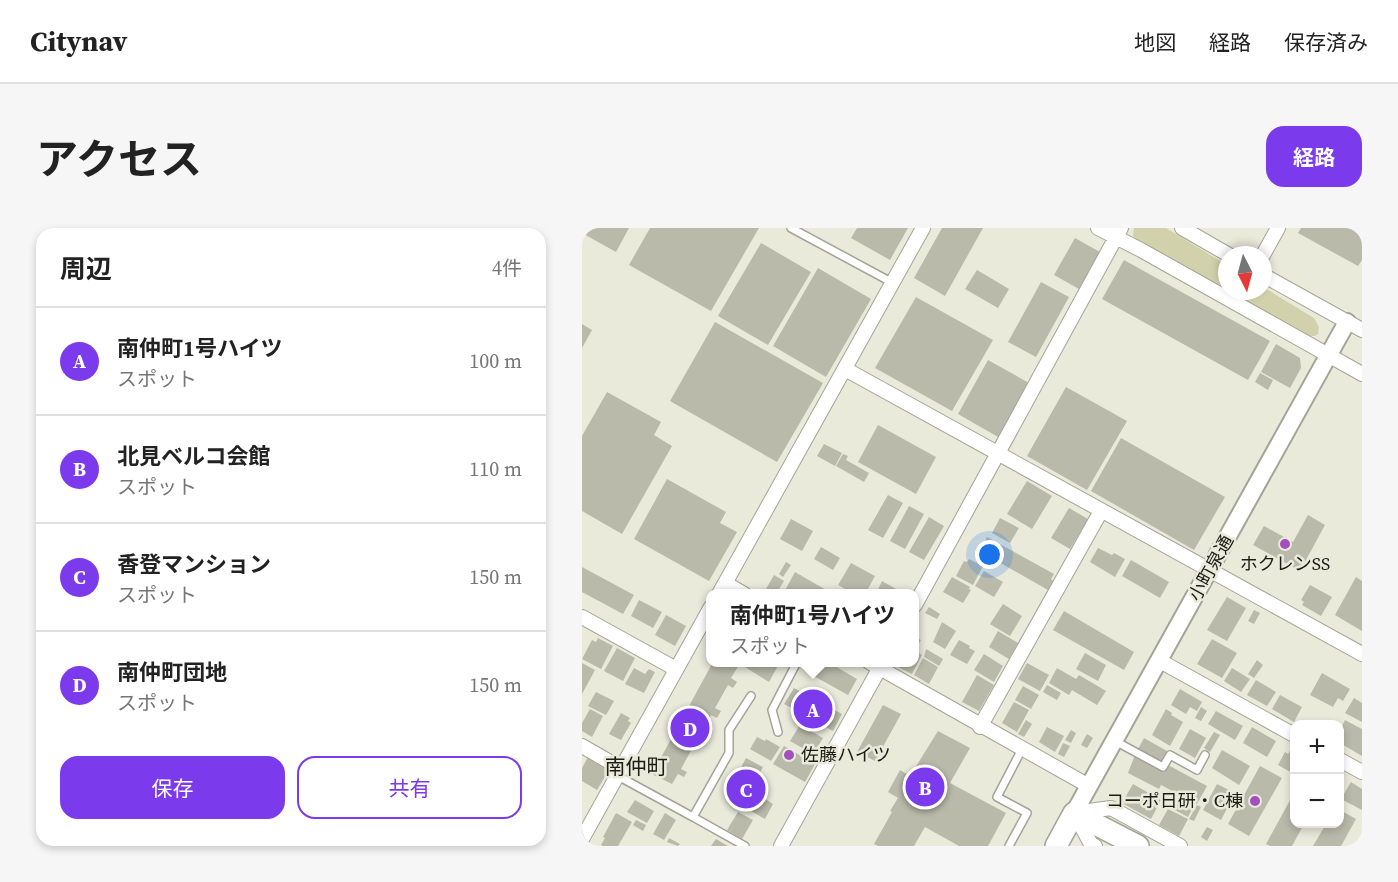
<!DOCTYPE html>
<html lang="ja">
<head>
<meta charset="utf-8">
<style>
  body { margin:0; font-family:"Source Serif 4","Noto Sans JP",serif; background:#f6f6f6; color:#222 }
  .controls { position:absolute; right:18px; bottom:18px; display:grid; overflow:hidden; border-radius:12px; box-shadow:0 3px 9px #0003 }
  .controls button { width:54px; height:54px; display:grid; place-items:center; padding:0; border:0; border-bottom:2px solid #e0e0e0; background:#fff; color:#222; font:30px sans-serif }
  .compass { position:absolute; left:636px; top:18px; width:54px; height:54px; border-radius:50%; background:#fff; box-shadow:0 3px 9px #0003; rotate:174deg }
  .you { position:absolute; left:408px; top:327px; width:21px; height:21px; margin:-15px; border:4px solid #fff; border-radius:50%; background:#1a73e8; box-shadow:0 0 0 9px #1a73e833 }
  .badge { display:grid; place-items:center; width:39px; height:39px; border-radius:50%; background:#7c3aed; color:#fff; font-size:20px; font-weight:700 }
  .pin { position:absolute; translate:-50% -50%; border:3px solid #fff; box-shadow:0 2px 6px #0006 }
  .popup { position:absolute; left:124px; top:361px; width:213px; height:78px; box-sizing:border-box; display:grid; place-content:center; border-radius:12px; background:#fff; filter:drop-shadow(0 2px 4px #0005); font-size:20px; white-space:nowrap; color:#767676 }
  .popup b { font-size:22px; color:#222 }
  .popup::after { content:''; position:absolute; left:50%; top:100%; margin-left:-12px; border:12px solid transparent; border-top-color:#fff }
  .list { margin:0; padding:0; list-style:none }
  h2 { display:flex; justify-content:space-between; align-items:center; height:78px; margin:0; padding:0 24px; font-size:26px }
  h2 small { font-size:20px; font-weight:400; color:#767676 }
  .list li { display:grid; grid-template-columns:39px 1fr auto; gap:18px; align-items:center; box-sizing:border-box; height:108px; padding:0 24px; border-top:2px solid #e0e0e0 }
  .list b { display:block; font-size:22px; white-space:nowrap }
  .list p { margin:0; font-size:20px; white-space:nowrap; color:#767676 }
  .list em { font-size:20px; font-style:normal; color:#767676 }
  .actions { display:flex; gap:12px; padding:18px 24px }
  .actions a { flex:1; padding:14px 0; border:2px solid #7c3aed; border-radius:18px; text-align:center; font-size:21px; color:#7c3aed }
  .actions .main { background:#7c3aed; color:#fff }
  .map { position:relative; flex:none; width:780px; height:618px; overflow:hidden; border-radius:18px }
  header { display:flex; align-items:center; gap:36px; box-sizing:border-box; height:84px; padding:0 30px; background:#fff; border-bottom:2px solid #e0e0e0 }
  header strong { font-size:28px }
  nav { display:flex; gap:33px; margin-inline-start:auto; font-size:21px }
  .intro { display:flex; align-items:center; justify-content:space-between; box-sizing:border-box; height:144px; padding:0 36px }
  h1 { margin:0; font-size:42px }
  .button { padding:15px 27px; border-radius:18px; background:#7c3aed; color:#fff; font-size:21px; font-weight:700 }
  main { display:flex; gap:36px; padding:0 36px }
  aside { flex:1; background:#fff; border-radius:18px; box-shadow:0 3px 9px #0003 }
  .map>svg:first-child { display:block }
</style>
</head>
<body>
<header>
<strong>Citynav</strong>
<nav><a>地図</a><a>経路</a><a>保存済み</a></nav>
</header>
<div class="intro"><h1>アクセス</h1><a class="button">経路</a></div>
<main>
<aside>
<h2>周辺<small>4件</small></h2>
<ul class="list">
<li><span class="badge">A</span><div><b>南仲町1号ハイツ</b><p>スポット</p></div><em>100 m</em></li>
<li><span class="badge">B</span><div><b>北見ベルコ会館</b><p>スポット</p></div><em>110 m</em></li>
<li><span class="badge">C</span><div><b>香登マンション</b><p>スポット</p></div><em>150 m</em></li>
<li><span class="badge">D</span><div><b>南仲町団地</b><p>スポット</p></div><em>150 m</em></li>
</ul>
<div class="actions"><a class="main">保存</a><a>共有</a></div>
</aside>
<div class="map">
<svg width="780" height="618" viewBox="0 0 780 618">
  <rect width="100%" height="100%" fill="#eaeadb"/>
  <!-- green -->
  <path fill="#d1d1ab" d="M552 0H584L645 37V62L556 12 551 8Z
    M681 59 732 90 737 99 736 106 733 108H725L646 63H681Z"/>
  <!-- building -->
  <path fill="#babaab" d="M0 0H47L34 24 0 5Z
    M68 0H177L129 83 47 37Z
    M275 0H326L308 32 269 10Z
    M360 0H401L363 68 332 50Z
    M719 0H780V32L776 38 716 5Z
    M493 10 518 24 497 61 472 47Z
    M179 15 229 44 186 117 136 88Z
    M542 32 688 113 666 152 520 71Z
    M236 40 289 71 244 149 191 118Z
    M395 42 427 61 416 80 383 61Z
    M459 54 487 69 454 129 426 114Z
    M334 69 411 112 370 183 293 140Z
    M133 94 241 155 195 234 88 173Z
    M0 96 10 102 0 120Z
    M694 116 718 130 719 140 708 160 679 144Z
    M406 132 447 155 416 209 376 186Z
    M678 145 691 152 686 162 673 154Z
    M484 159 545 193 505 262 445 228Z
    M25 164 79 194 72 207 90 218 40 306 0 283V208Z
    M296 197 354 229 334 266 276 234Z
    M539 210 643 269 612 322 509 263Z
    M242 216 260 225 253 238 235 228Z
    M261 226 266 228 264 232 287 245 282 254 254 238Z
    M85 251 144 284 138 295 155 304 127 353 52 311Z
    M445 253 470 268 450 301 425 286Z
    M306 267 321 275 301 310 286 302Z
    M327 278 342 286 323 321 308 313Z
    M487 280 506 291 488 321 469 310Z
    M726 287 743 297 718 343 671 317 682 298 711 314Z
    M347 289 362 298 342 332 327 324Z
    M418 290 437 300 428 315 410 305Z
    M209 291 231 303 220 323 198 311Z
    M405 309 472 346 469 351 471 353 466 362 401 325 402 322 399 320Z
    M239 319 258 330 251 342 232 331Z
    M516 320 530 327 532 325 543 331 533 349 508 334Z
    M387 331 401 338 391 357 374 348 382 333 385 334Z
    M549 332 587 354 578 370 540 348Z
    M204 334 209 337 201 349 197 346Z
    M269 335 293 348 283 366H272L256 357Z
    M0 339 52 367 41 386 0 364Z
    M402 343 421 354 412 369 393 358Z
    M213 344 251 366H201Z
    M192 347 202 353 194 366 184 361Z
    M370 349 388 359 387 361 389 362 381 375 361 364Z
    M774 349 780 353V403L753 387Z
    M300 353 323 366H294Z
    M728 357 750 369 739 388 720 377 722 374 719 372Z
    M645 369 664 380 645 413 625 402Z
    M57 372 80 384 71 400 49 388Z
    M421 376 440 388 428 408 408 396Z
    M347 379 358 386 355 391 343 385Z
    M672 382 678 385 672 396 666 393Z
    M482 383 552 424 542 442 471 402Z
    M84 387 104 398 93 418 73 407Z
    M360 394 374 403 363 421 351 414Z
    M416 403 436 415 427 431 407 419Z
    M333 409 339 412 334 420 333 419Z
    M16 410 31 418 19 441 0 431 10 412 14 414Z
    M630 411 655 425 640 450 615 436Z
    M377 412 388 418 387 420 393 423 385 436 368 427Z
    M35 420 53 430 41 453 22 443Z
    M344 421 361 431 357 438 342 429Z
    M333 423 340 427 330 446 316 439 318 434H333Z
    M503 425 524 437 516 453 494 441Z
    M402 426 421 438 412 454 392 442Z
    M341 430 356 439 347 456 332 447Z
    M675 432 681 437 672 450 666 446Z
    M131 434H152L157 437 149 450 155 454 151 460 146 457 133 480 139 483 135 490 129 487 116 511 122 514 118 520 112 517 99 541 105 544 102 549 96 546 90 556 70 546Z
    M155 434H198L187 454Z
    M225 434H246L275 451 266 467 221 442Z
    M0 435 13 442 0 466Z
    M445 435 467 447 458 463 436 451Z
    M52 440 63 446 67 441 73 444 62 465 43 456Z
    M475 440 494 451 497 447 524 463 515 477 490 462 487 467 467 455Z
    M650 440 668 451 659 464 642 453Z
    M740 445 768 461 761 473 756 470 751 479 728 467Z
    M395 447 412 457 397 483 380 474Z
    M674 452 694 464 685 478 665 467Z
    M465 457 479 465 475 472 461 464Z
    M441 458 457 467 449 481 433 472Z
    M212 460 260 486 251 503 202 476Z
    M598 461 620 474 615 483 608 479 604 486 589 477Z
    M14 464 32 473 24 487 6 478Z
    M698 467 720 479 712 494 690 481Z
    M772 470 780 475V494L763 485Z
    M432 474 447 482 435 504 420 495Z
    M301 477 319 486 293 533 275 524Z
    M619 479 625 483 619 493 613 490Z
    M8 481 21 488 10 509 0 503V495Z
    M584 481 590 485 589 487 601 494 588 518 570 507Z
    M634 483 661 498 653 512 626 496Z
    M39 485 48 490 46 493 49 495 39 512 27 506Z
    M444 492 450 496 442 509 436 506Z
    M763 492 780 501V528L758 515V502Z
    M218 497 241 510 231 526 208 513Z
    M465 499 482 508 473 524 457 514Z
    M670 499 694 513 685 529 661 515Z
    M608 501 624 510 613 530 597 521Z
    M489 502 494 505 489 515 483 512Z
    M356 503 388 520 368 555 424 585 406 618H377L343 599 332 618H296L292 616 310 584 308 583 316 570 306 564 318 542 328 548Z
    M632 504 638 507 628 524 622 520Z
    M505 506 511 510 505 520 499 517Z
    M175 509 183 513 184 511 198 519 189 533 168 521Z
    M562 510 585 523 579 535 555 523Z
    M481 515 488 518 482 529 476 526Z
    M202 518 233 536 223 554 191 536Z
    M711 518 712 519V546L696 537 703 524 706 526Z
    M640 522 668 538 657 557 630 540Z
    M553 527 583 543 586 537 625 558 615 576 579 557 577 561 546 545Z
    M6 529 27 542 15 562 0 553V540Z
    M164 530 181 539 176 548 179 550 173 560 170 559 168 563 173 565 175 562 184 568 183 571 191 576 183 591 157 576 164 564 150 556Z
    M678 538 700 550 667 608 646 596Z
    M769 554 780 561V582L759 571Z
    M551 556 579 572 569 591 540 575Z
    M635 556 653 565 639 592 621 582Z
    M712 565V596H722L710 618H688L684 616Z
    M53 572 72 583 65 595 45 584Z
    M593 572 610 581 606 589 589 580Z
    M615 577 619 579 612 593 607 591Z
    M586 581 606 591 597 608 577 597Z
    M758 582 774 591 759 618H731L744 596H758Z
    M156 584 171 592 160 611 145 602Z
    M34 585 50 594 36 618H21L19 617 23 610 21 609Z
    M83 585 94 592 82 612 71 606Z
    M54 592 64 597 61 603 51 597Z
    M625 599 631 602 625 613 619 609Z
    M87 610 98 616 96 618 85 614Z
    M134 611 146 618H129Z"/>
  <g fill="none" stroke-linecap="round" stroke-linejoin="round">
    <defs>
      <path id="service" d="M209 0 311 55
        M196 504 190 482 215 434
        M533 513 581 539 588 527 615 542 623 527
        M36 548 111 589 147 525V502L169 468
        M111 589 163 618
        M427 618 445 585 415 569 440 521"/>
      <path id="minor" d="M516 0 559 22 780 146
        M600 0 647 27
        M681 27 696 0
        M681 47 780 102
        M263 141 780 426
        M143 355 162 366
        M137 366 341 0
        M333 377 539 0
        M0 389 94 441
        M578 433 712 507
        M287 434 507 558
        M398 499 519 283
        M0 518 40 541
        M758 532 780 544
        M0 611 129 379
        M199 618 301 434
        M513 618 509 616 492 585 529 580 598 618"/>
      <path id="tertiary" d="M492 585 765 94"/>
      <path id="primary" d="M474 618 492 585 556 618"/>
    </defs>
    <!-- service casing -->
    <use href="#service" stroke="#a3a495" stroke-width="10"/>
    <!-- minor casing -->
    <use href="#minor" stroke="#a3a495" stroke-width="16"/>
    <!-- tertiary casing -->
    <use href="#tertiary" stroke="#a3a495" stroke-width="20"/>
    <!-- primary casing -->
    <use href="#primary" stroke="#a3a495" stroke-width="24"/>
    <!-- service -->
    <use href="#service" stroke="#fff" stroke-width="7"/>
    <!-- minor -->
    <use href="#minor" stroke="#fff" stroke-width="14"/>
    <!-- tertiary -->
    <use href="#tertiary" stroke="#fff" stroke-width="16"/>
    <!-- primary -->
    <use href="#primary" stroke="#fff" stroke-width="21"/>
  </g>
  <!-- markers -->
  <g fill="#a44fbe" stroke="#eaeadb" stroke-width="2">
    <circle cx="703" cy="316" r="6"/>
    <circle cx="207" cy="527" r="6"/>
    <circle cx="673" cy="573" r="6"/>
  </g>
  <g text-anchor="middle" stroke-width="5" stroke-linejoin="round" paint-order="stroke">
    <!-- poi labels -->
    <g font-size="18" fill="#1c1c16" stroke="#eaeadb">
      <text x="703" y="342">ホクレンSS</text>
      <text x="219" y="533" text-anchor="start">佐藤ハイツ</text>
      <text x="661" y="579" text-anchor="end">コーポ日研・C棟</text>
    </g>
    <!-- street labels -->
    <g font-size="18" fill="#1c1c16" stroke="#eaeadb">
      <text transform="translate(629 340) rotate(-61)" y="6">小町泉通</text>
    </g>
    <!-- quarter labels -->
    <g font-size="21" fill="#1c1c16" stroke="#eaeadb">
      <text x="54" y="546">南仲町</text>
    </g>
  </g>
</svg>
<div class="controls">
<button>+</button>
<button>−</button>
</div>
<svg class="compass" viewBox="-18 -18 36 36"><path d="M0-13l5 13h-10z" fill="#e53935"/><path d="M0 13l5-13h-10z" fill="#767676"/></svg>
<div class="you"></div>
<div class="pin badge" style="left:231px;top:481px">A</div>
<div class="popup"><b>南仲町1号ハイツ</b>スポット</div>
<div class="pin badge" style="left:343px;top:559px">B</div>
<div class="pin badge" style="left:164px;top:561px">C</div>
<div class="pin badge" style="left:108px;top:500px">D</div>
</div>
</main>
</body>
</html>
